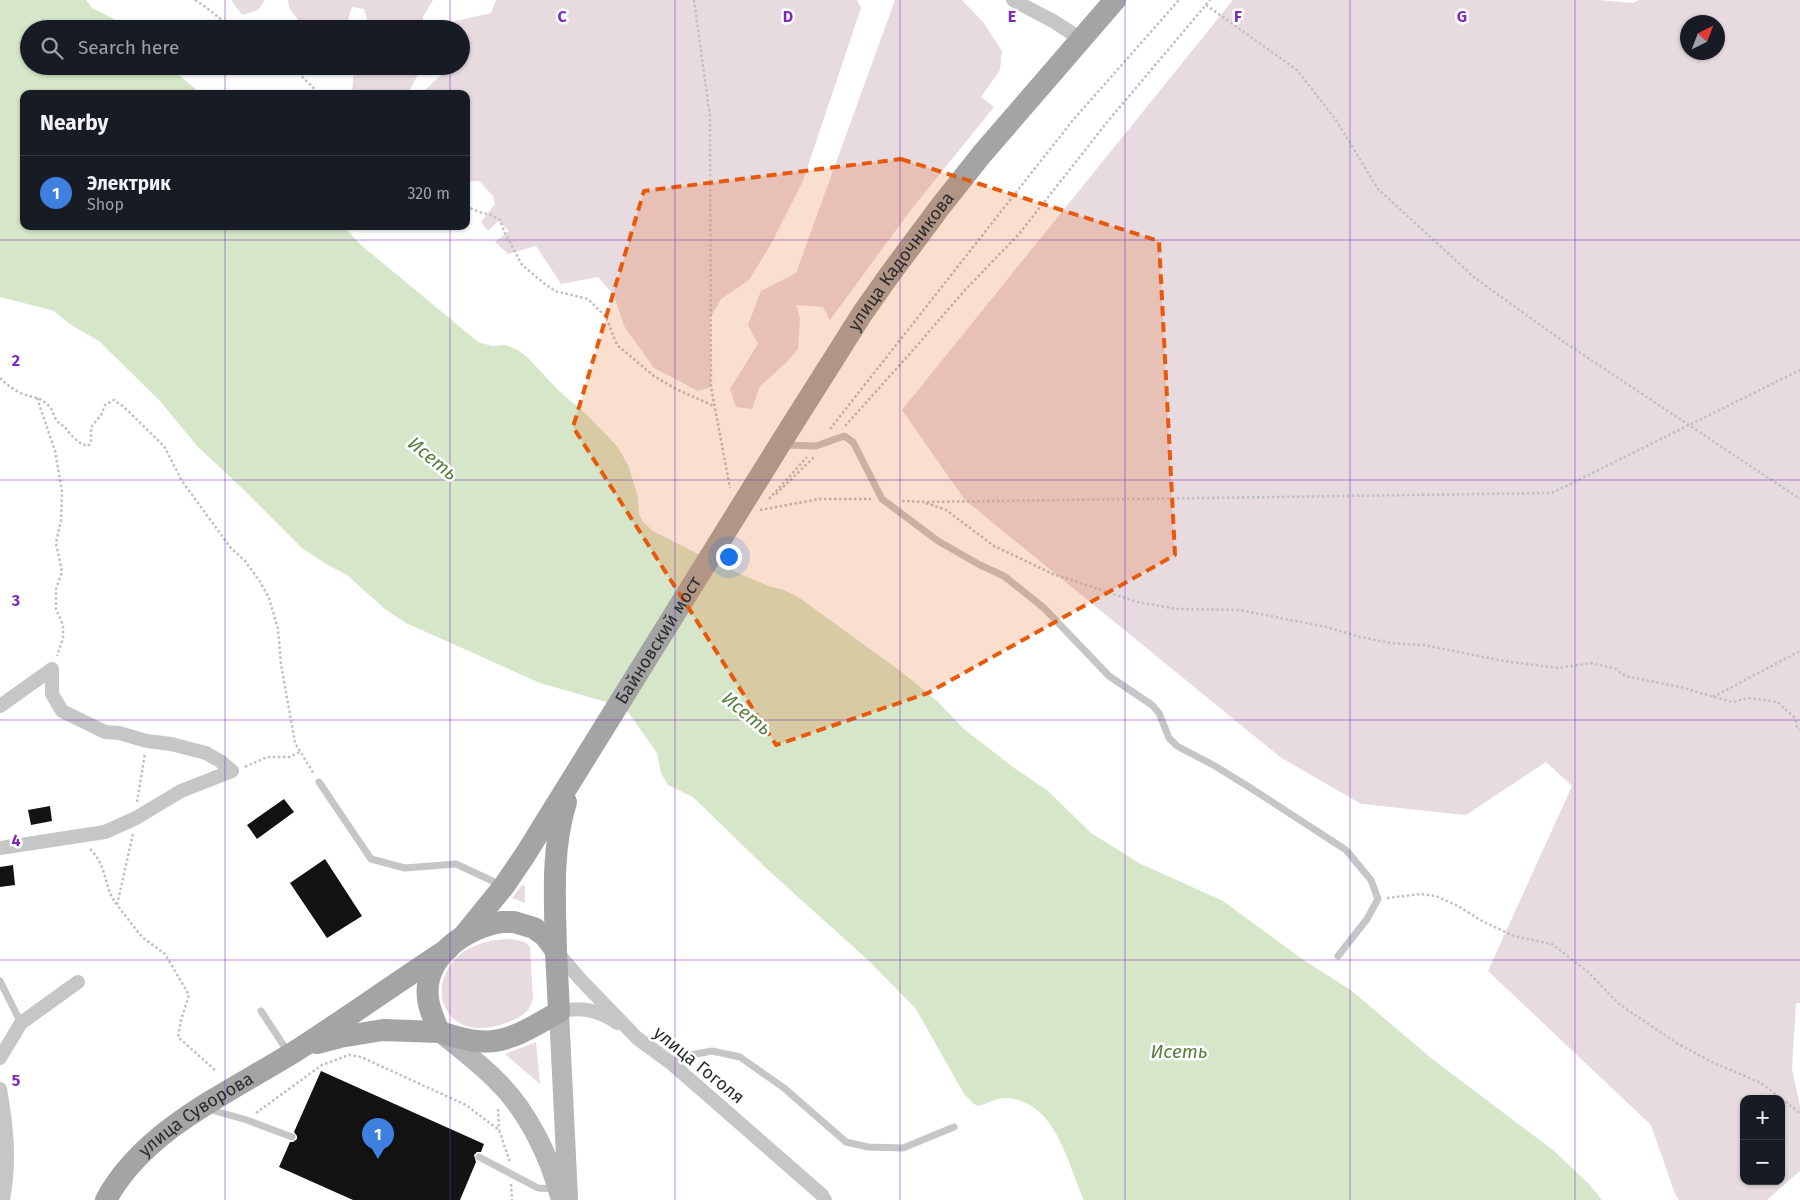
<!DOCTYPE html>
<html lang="en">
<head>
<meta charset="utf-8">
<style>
  body { margin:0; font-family:"Fira Sans",sans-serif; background:#20242c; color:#f1f3f6 }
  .controls { position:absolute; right:15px; bottom:15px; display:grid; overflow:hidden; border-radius:10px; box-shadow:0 1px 4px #0004 }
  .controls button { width:45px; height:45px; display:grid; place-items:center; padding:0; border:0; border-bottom:1px solid #363941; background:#171b24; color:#f1f3f6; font:25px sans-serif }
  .compass { position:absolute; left:1680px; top:15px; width:45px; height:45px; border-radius:50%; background:#171b24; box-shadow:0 1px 4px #0004; rotate:42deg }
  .you { position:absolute; left:728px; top:556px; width:18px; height:18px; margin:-12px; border:4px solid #fff; border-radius:50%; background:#1a73e8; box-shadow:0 0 0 8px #1a73e833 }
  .badge { display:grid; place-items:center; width:32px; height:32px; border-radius:50%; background:#d93025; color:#fff; font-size:16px; font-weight:700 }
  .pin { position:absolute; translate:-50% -41px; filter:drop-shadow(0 1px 2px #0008) }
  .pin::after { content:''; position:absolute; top:26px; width:18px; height:15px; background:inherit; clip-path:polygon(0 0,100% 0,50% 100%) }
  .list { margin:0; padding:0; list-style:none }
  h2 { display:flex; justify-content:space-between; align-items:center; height:65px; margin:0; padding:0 20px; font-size:21px }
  h2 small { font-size:16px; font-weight:400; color:#9ea1a6 }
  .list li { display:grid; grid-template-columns:32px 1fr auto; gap:15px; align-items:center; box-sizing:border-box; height:75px; padding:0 20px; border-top:1px solid #363941 }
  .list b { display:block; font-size:19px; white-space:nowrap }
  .list p { margin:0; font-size:16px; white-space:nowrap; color:#9ea1a6 }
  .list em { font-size:16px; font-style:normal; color:#9ea1a6 }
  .icon { flex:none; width:28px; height:28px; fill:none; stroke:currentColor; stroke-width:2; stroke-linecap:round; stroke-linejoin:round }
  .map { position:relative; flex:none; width:1800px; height:1200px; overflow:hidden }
  .search { position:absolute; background:#171b24; box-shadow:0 1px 4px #0004; left:20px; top:20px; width:450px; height:55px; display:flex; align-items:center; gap:12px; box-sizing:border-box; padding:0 18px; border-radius:28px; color:#9ea1a6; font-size:19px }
  .panel { position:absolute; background:#171b24; box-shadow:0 1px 4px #0004; left:20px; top:90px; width:450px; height:140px; border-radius:10px }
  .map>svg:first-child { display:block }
</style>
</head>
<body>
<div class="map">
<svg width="1800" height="1200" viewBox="0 0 1800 1200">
  <rect width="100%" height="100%" fill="#fff"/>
  <!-- green -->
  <path fill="#e8dbe0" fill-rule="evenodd" d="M231 0H265L258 10 242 15Z
    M288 0H433L423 17V29H370L364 9 352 7 345 29H294L299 21 289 8Z
    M496 0H857L861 8 803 181 771 244 749 280 721 299 710 318 711 387 698 391 654 368 624 326 614 295 598 277 561 284 536 246 508 254 495 242 509 231 498 221 488 231 481 222 495 204 493 196 479 181H466V94H425L424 91 451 66H461V29H448L455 21 491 13Z
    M895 0H962L983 22 1002 51 1000 70 981 97 994 107 910 211 830 320 823 307 796 305 800 318 798 349 786 363 760 386 752 409 736 407 730 389 758 344 748 325 761 291 796 273Z
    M1233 0H1598L1633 3 1639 0H1800V1003H1796L1792 1069 1800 1106V1171L1767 1200H1679L1675 1194 1651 1125 1488 971 1572 786 1546 762 1466 815 1361 804 1280 757 965 500 902 410ZM1688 22H1718V52H1688ZM1744 1099H1781V1181H1744Z
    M354 66H422L408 94H352Z
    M522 885 525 886V903L512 898Z
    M511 939 525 942 530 947 533 999C529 1014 519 1018 506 1023 424 1053 415 939 511 939Z
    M536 1042 540 1084 505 1054Z"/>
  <!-- water -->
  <path fill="#d5e6c9" d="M0 0H86L92 8 112 18 125 29H29V66H169L201 94H24V226H343L361 245 478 342 492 346 505 345 518 350 529 359 558 390 587 415 617 446 628 465 638 497 639 514 643 522 653 531 718 564 768 586 784 590 801 599 903 673 937 701 964 729 1013 767 1048 791 1091 833 1139 863 1223 901 1302 959 1352 991 1431 1058 1553 1150 1589 1184 1602 1200H1084C1067 1163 1056 1100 1005 1098 996 1098 987 1104 978 1106L974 1104 964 1094 916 1009 869 961 767 869 693 797 668 785 661 773 657 753 628 712 620 706 540 683 406 623 386 610 347 575 326 564 302 548 245 491 197 446 160 401 99 341 71 325 54 311 0 297Z"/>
  <!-- building -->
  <path fill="#131313" d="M284 799 294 812 257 839 247 825Z
    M50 806 52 821 31 825 28 810Z
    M325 859 362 916 327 938 290 883Z
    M13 865 15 885 0 887V867Z
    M321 1071 484 1144 481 1152H477L474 1155 476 1162 460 1200H353L279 1167 290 1142H293L297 1139V1136L294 1132Z"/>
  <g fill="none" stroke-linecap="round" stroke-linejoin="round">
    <!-- path -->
    <path stroke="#c0c0c0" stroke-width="2.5" stroke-dasharray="2.5 2.5" stroke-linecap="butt" d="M195 0C209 8 220 20 234 29
      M694 0 710 117 711 387 730 488
      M1206 5 1297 70 1336 120 1378 189 1475 278 1564 342 1800 499
      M291 66 320 94
      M466 206 479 212 491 215 500 220 504 231 522 265 545 284 555 291 588 299 606 317 617 345 654 376 676 389 714 406
      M0 378C6 384 15 391 23 394 33 398 39 396 48 405 55 411 53 422 64 426 70 434 78 444 88 446L91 442V427L101 415 105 405 114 400 124 407 164 446 182 481 230 547 245 561 259 580 269 598 278 629 281 664 295 743 314 774
      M37 398 55 451 62 491 61 520 56 543 62 572 56 589V609L63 625V638L57 656
      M845 426 907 357 965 290 1019 234 1108 121 1210 0
      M830 429 1073 120 1179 0
      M776 494 815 456
      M769 499 807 457
      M902 501 925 502 1552 493 1800 370
      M926 503 946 510 994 546 1053 574 1137 602 1177 609 1240 610 1326 627 1360 637 1391 643 1424 645 1504 661 1558 668 1591 663 1616 669 1625 676 1680 687 1732 702 1749 698 1777 702 1795 718 1797 727 1800 729
      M760 510 819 499H871
      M1713 697 1800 651
      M245 767 267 757H289L300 752
      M137 802 145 753
      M133 834 117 905 142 937 165 954 189 995 181 1020 178 1037 216 1071
      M90 849C108 867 103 885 116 904
      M1387 898 1421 894 1436 896 1458 906 1482 921 1514 936 1552 944 1588 972 1619 1004 1678 1044 1712 1062 1761 1083 1800 1113
      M498 1109 499 1130
      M256 1113 322 1065 349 1055 361 1057 466 1105 499 1130 510 1162
      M511 1184 512 1200"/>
    <!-- lane -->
    <path stroke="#c6c6c6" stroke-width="7" d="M785 445 816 446 844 436 853 442 882 499 938 541 980 565 1004 576 1044 608 1109 676 1152 705 1159 713 1169 738 1177 746 1215 766 1249 787 1346 850 1371 880 1378 899 1367 919 1338 956
      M319 782 371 859 405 868 456 864 501 885
      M0 981 21 1023
      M261 1011 288 1052
      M671 1063 690 1055 712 1051 740 1057 784 1088 846 1142 868 1147 903 1148 954 1127
      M208 1109 247 1120 292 1137
      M479 1157 538 1188 556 1189"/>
    <!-- street -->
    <path stroke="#c6c6c6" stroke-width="14" d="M1013 0 1053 21 1081 39
      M0 706 52 669
      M0 848 105 832 136 818 181 791 232 771 220 761 206 753 171 744 147 741 119 733 105 732 62 711 52 694V669
      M556 951 581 980 637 1038 671 1063 822 1195 825 1200
      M559 1012C579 1006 600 1010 617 1023
      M0 1058 21 1023 78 982
      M0 1089C7 1127 10 1162 3 1200"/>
    <!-- secondary -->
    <path stroke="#b6b6b6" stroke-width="20" d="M559 1012 568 1198
      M441 1033C459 1048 479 1063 496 1080 528 1111 550 1157 561 1200"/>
    <!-- primary -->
    <g stroke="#a4a4a4" stroke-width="22">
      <path d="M502 922H514L534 928 545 936 556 951 559 1012C534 1026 507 1045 477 1041 464 1040 451 1035 439 1032 435 1021 429 1010 428 998 423 957 466 927 502 922Z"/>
      <path id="s1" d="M465 934 504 886 525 855 780 444 862 314 888 277 940 207 982 154 1115 0"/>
      <path d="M556 951C555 900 551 851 566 802"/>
      <path d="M317 1043 340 1037 383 1030 439 1032"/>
      <path id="s2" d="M106 1200C145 1127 235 1090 302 1047 351 1015 399 981 448 949"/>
    </g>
  </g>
  <!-- marked area -->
  <path fill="#e8590c" fill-opacity="0.2" stroke="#e8590c" stroke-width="4" stroke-dasharray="10 6" stroke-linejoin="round" d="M901 159 1159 241 1175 555 928 693 776 745 573 427 644 191Z"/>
  <!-- grid -->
  <path fill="none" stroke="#7b2cbf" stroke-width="1" stroke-opacity="0.55" d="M225 0V29M450 0V29M675 0V1200M900 0V1200M1125 0V1200M1350 0V1200M1575 0V1200M225 66V94M450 66V94M225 226V1200M450 226V1200M0 240H1800M0 480H1800M0 720H1800M0 960H1800"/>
  <g text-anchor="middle" stroke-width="5" stroke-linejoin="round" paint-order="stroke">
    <!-- street labels -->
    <g font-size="18" fill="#2c2c2c" stroke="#fff">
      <text dy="6" stroke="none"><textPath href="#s1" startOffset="802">улица Кадочникова</textPath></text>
      <text dy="6" stroke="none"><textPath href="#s1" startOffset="352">Байновский мост</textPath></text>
      <text transform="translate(699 1065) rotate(39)" y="6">улица Гоголя</text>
      <text dy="6" stroke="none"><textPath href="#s2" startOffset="126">улица Суворова</textPath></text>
    </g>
    <!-- water labels -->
    <g font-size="19" font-style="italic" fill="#5a7e41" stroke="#fff">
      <text transform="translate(433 458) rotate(39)" y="7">Исеть</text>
      <text transform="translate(747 713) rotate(39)" y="7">Исеть</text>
      <text x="1179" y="1058">Исеть</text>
    </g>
  </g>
  <g font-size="16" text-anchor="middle" font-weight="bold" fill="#7b2cbf" stroke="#fff" stroke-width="5" stroke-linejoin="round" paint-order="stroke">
    <text x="562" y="22">C</text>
    <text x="788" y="22">D</text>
    <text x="1012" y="22">E</text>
    <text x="1238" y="22">F</text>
    <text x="1462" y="22">G</text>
    <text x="16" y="366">2</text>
    <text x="16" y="606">3</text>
    <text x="16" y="846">4</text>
    <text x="16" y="1086">5</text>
  </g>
</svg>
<div class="controls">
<button>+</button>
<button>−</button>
</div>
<svg class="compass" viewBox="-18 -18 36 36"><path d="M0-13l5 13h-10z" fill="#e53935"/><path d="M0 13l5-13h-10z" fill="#9ea1a6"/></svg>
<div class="you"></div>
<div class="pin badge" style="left:378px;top:1159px;background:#3f7fe0">1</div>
<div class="search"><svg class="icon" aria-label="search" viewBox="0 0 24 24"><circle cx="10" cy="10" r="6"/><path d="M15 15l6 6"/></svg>Search here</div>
<section class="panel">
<h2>Nearby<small></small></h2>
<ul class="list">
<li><span class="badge" style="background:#3f7fe0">1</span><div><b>Электрик</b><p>Shop</p></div><em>320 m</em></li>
</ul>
</section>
</div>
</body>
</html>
